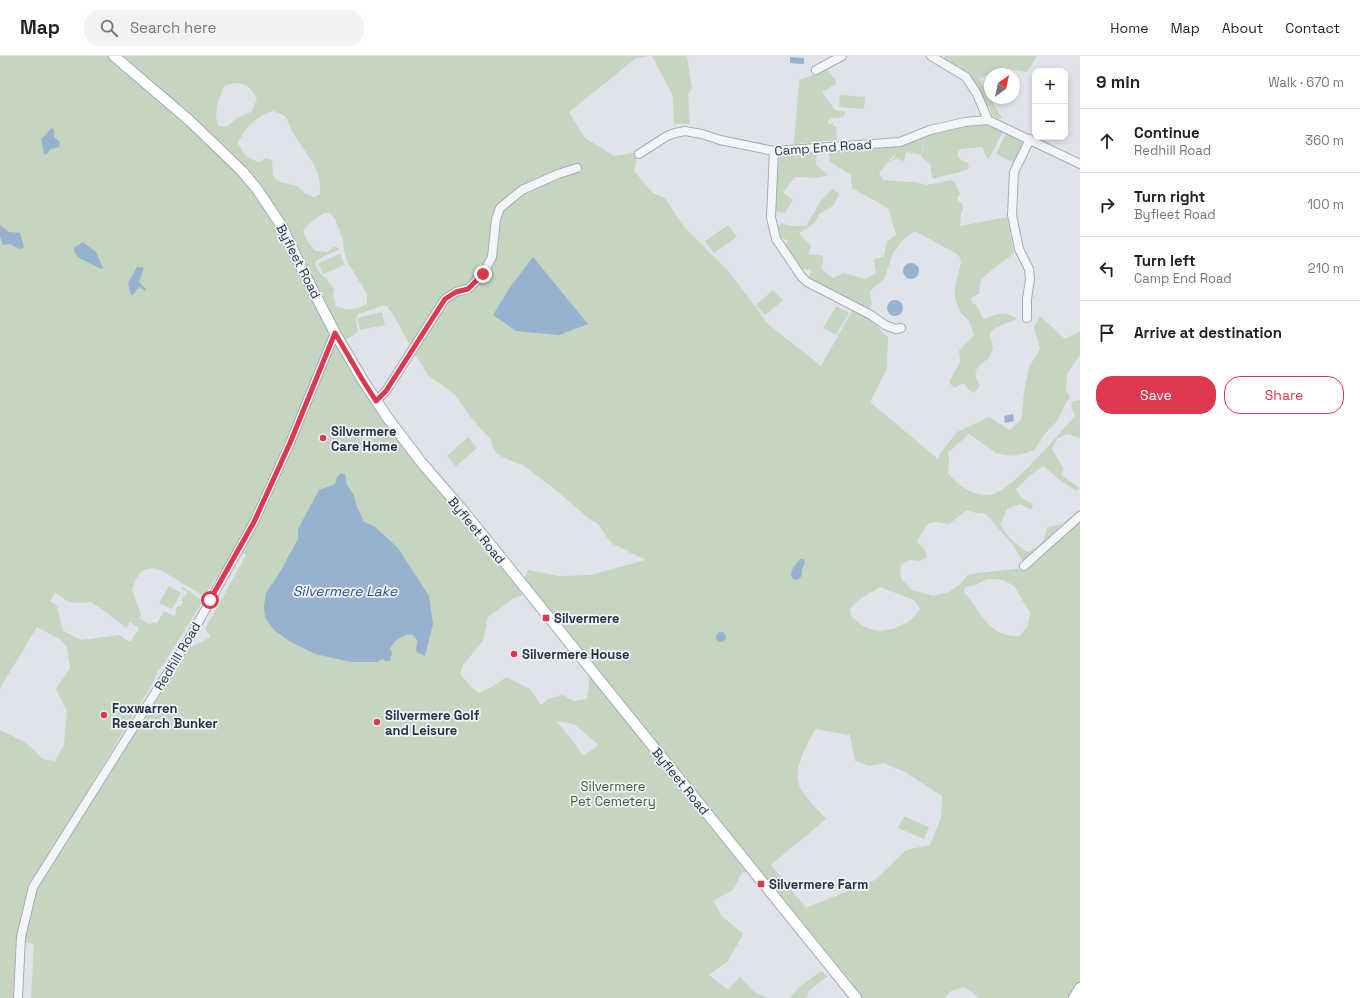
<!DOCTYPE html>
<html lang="en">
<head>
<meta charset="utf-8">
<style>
  body { margin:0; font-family:"Space Grotesk",sans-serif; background:#f2f2f2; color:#222 }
  .controls { position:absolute; right:12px; top:12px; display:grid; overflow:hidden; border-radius:8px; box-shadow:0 2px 6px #0003 }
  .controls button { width:36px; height:36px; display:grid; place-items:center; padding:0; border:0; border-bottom:1px solid #e0e0e0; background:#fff; color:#222; font:20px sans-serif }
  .compass { position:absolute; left:984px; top:12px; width:36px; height:36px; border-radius:50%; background:#fff; box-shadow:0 2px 6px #0003; rotate:33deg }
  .stop { position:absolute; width:12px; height:12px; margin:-9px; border:3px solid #dc3850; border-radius:50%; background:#fff }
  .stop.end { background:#dc3850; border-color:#fff; box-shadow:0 1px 4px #0008 }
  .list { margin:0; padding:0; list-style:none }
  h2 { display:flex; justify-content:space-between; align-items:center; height:52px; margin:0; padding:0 16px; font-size:17px }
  h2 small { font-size:13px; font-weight:400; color:#767676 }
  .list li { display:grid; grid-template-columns:26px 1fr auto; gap:12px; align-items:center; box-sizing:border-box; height:64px; padding:0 16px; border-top:1px solid #e0e0e0 }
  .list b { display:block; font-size:15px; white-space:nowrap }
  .list p { margin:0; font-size:13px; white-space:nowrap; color:#767676 }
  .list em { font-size:13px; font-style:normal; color:#767676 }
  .actions { display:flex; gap:8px; padding:12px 16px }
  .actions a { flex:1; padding:9px 0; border:1px solid #dc3850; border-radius:16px; text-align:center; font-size:14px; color:#dc3850 }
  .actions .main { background:#dc3850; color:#fff }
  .icon { flex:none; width:22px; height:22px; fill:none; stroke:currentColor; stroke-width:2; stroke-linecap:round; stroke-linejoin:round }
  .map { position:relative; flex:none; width:1080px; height:942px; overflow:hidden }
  header { display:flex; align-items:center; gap:24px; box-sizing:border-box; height:56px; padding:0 20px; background:#fff; border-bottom:1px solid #e0e0e0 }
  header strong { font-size:19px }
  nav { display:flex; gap:22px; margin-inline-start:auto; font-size:14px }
  .search { width:280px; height:36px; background:#f2f2f2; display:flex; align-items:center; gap:10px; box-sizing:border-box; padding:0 14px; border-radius:16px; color:#767676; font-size:15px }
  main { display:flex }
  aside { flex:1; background:#fff }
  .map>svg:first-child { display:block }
</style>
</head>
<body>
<header>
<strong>Map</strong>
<div class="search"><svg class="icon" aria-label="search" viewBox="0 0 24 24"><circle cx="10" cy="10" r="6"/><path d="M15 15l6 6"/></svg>Search here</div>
<nav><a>Home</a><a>Map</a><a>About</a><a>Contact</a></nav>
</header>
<main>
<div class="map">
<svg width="1080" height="942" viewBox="0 0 1080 942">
  <rect width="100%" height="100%" fill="#e0e4ea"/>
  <!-- green -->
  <path fill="#c5d5c0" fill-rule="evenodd" d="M0 0H649L635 3 569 56 584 81 614 100 638 96 634 115 653 137 665 142 684 171 731 218 768 268 821 310 853 253 873 264 881 275 888 281 887 312 870 346 938 403 941 396 957 376 989 361 1010 374 1021 364 1024 337 1029 311 1040 293 1034 271 1040 260 1065 283 1080 275V299L1067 318 1066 333 1070 342 1065 348 1058 364 1044 379 1034 394 1027 397 1011 400 996 397 969 378 948 396 949 403 948 417C958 430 970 438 987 439 1009 440 1059 377 1075 360L1071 352 1072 345 1080 344V382L1067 378 1058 382 1052 393 1063 412 1061 419 1080 432 1076 435 1064 427 1043 410 1029 420 1016 433 1022 442 1033 448 1031 454 1020 448 1007 453 1000 469C1008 481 1016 489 1028 496 1041 491 1045 484 1047 471L1062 468 1080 453V927L1071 942H979L977 940 964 931 951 935 945 942H862L751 814 742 817 733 834 713 845 722 860 743 878 728 905 709 919 728 934 740 921 754 936 768 942H31L34 888 23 886 37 833 189 592 211 581 205 573 246 499 236 492 204 540 162 515 151 512 141 515 136 523 132 533 141 559 139 562 150 569 152 566 157 567 164 555 174 560 177 556 175 555 178 550 180 551 183 546 181 544 187 537 186 535 181 533 183 531 203 545 163 609 157 616 154 625 30 830 17 881 14 942H0V674L25 686 43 703 55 705 64 688 67 655 56 633 70 612 67 591 61 584 37 571 2 629 0 634ZM237 27C249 28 252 34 257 43L251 56 237 62 226 71 218 69 216 63 217 50 223 32 226 29ZM273 55 285 60C289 67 291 74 295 80 307 99 322 114 320 138L314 141 306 138 297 130 277 125 273 119 272 104 266 102 259 106C247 102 244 99 238 87 244 73 257 59 273 55ZM324 157H330L335 163 343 184 344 195 348 207 367 238V247C356 255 348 255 336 250L333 239 334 232 318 214 315 207C322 199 331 198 340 193L334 190 328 196 315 195 308 186 303 175 310 167ZM386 249 394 260 416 300 428 319 455 339 473 364 492 385V390L497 398 509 404 523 409 557 435 588 462 598 468 611 487 645 504 591 519 559 520 528 514 522 529 362 323 340 285 348 283 358 276 356 263 358 258ZM967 454 976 457 986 458 1013 489 1023 506 1022 512 969 518 959 529 949 536 933 540 912 534 902 524 900 516 901 509 910 504 920 505 927 501 925 494 917 485 928 468 935 466 949 468ZM987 523 1004 524 1015 531 1030 557 1028 570 1020 580C1015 580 1009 580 1004 578 985 572 977 550 964 536L965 531 973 530ZM522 529 588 611 589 628 587 643 574 645 563 639 548 643 541 649 530 633 506 621 498 627 480 637 473 633 460 618 463 609 483 585 488 561 514 542 523 539 518 533ZM880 531 914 544 920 553 910 565 893 573 877 575 863 570 851 560 850 552 860 543ZM55 536 67 545 76 547 91 546 106 556 126 572 130 566 139 572 130 586 119 579 81 584 63 575 57 550 50 545ZM556 665 574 668 599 689 583 700 576 689ZM815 673 850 679 855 705 869 710 884 707 905 716 942 740 941 762 930 789 906 794 875 824 806 852 771 809 826 763C819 755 810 746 803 737 789 717 806 692 815 673Z
    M652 0H687L692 32 688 39 690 68H674L673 40Z
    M945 0H1037L1027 16 1001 12 979 23 1002 62 998 63 992 59 989 50 983 53 972 30 942 6Z
    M828 14 836 25V28L822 36 835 54 845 56V58L843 61 831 62 828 65V68L833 67V71L836 70 837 84 794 88 799 24Z
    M840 39 865 41 864 53 839 51Z
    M989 67 1004 73 989 103 987 102 982 91 960 93 957 99 962 105 967 106 969 110 967 114 933 123 931 116V109L921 101 927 77 968 69Z
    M927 76 921 99 906 96 904 105 896 103 891 105 895 100 894 99 879 117 883 124 909 126H916L926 129 951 124 954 126 960 138 957 142 959 146 962 147 963 154 961 157 960 170 1007 161 1014 197 987 218 981 224 979 238 971 242 973 248H976L983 263C996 258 1005 254 1017 263L995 272 990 277 993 292 989 302C983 306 973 312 976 321 977 324 979 327 980 330L974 337 970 335 963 327 955 332 952 330 949 326 960 306 959 295 974 279 969 265 960 256 955 242V230L961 207 960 202 957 198 917 176H913L900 187 893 197 884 223 870 235 872 248 868 255 808 223 811 214 800 213 784 189 788 185 779 180 776 172 781 167 792 170H806L822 143 832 133 839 138 833 150 819 158C816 168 808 172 799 177L811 190 809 198 823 200 822 214 833 222 844 217 865 223 876 217 874 204 884 200 887 185 896 179 888 152 852 132 851 119 830 106 828 91 901 85Z
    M1007 76 1025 84 1014 107 996 98Z
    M817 97 816 109 828 119 817 122 795 121 783 137 793 144 785 157 774 155 779 100Z
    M728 169 737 181 714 197 705 185Z
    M340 198 345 209 323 218 318 207Z
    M773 234 783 244 765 259 756 249Z
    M836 250 849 257 836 279 823 272Z
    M382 256 385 269 360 274 357 262Z
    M468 381 477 392 456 410 447 400Z
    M169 530 181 537 172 553 159 547Z
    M904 760 929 771 924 783 898 772Z
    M821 915 828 920 811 933 805 942H789L798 932Z"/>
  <!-- water -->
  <path fill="#97b2ce" d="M790 1 804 2V8L790 7Z
    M52 72 54 74V81L60 86 59 91 50 93 46 99 44 98 41 83Z
    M0 169 9 176 20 177 24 191 19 193 10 188 3 189 0 181Z
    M83 186 96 196 103 212 101 213 79 202 74 196 75 191Z
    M533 201 588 268 559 279 516 275 493 259 511 230Z
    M903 215a8 8 0 1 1 16 0a8 8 0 1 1-16 0Z
    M137 211H141L144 212 139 226 146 233V235L139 231 133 239H131L128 227Z
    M887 252a8 8 0 1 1 16 0a8 8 0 1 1-16 0Z
    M1013 358 1014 365 1005 367 1004 360Z
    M341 417 345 418 347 429 354 439 357 451 364 466 374 470 398 492 429 540 433 568 425 600 418 597 416 594C416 591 418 587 417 585 412 570 393 584 390 593L392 597 390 605H385L383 603 380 604 378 606H351L315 598 289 585 274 574 265 562 264 550 266 537 280 516 298 483V473L319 434 335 428 337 421Z
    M800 503H803L805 506 802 514V519L799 523 795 524 792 522C789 514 796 509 800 503Z
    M716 581a5 5 0 1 1 10 0a5 5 0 1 1-10 0Z"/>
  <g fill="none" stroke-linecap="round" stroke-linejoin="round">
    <defs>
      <path id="minor" d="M931 0 966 21 977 38 988 64
        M816 14 842 0
        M774 95 771 161 776 183 801 220 807 226 871 259 885 269 896 273 901 272
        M639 98 667 80 675 77 685 75 702 78 720 84 774 95 900 86 930 74 965 66 988 64 1080 108
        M1027 262V243L1030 223 1029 213 1019 193 1012 159 1014 116 1030 83
        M376 345 386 335 445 243 456 236 468 233 483 218 492 201 496 163 500 152 522 134 558 118 577 112
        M1024 510 1080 460
        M18 942 21 881 33 831 189 583 254 466 290 387 335 277"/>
      <path id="major" d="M114 0 190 65 243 116 257 133 281 169 301 211 335 277 362 323 387 361 421 406 464 456 856 942
        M1074 942 1080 932"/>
    </defs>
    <!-- minor casing -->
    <use href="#minor" stroke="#a5abb5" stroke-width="10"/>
    <!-- major casing -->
    <use href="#major" stroke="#9ea8b7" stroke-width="12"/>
    <!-- minor -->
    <use href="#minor" stroke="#f3f5f8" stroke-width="8"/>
    <!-- major -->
    <use href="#major" stroke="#fff" stroke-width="10"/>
  </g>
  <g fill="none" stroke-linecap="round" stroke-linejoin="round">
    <!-- route -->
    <path stroke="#dc3850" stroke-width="5" d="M210 544 254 466 290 387 335 277 362 323 376 345 386 335 445 243 456 236 468 233 483 218"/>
  </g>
  <!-- markers -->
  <g fill="#dc3850" stroke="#f0f3f8" stroke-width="1.5">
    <circle cx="323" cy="382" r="4"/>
    <rect x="542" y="558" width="8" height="8" rx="2"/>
    <circle cx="514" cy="598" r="4"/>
    <circle cx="104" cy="659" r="4"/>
    <circle cx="377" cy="666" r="4"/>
    <rect x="757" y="824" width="8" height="8" rx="2"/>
  </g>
  <g text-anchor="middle" stroke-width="3.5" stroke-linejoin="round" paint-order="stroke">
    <!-- street labels -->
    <g font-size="13" fill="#273144" stroke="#f0f3f8">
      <text transform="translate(823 91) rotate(-4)" y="5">Camp End Road</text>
      <text transform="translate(299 205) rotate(63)" y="5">Byfleet Road</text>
      <text transform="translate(477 474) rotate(51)" y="5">Byfleet Road</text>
      <text transform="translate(177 600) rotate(-59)" y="5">Redhill Road</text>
      <text transform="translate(681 725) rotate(51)" y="5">Byfleet Road</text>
    </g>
    <!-- poi labels -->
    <g font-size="13" font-weight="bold" fill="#273144" stroke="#f0f3f8" text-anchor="start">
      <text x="331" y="380">Silvermere<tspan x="331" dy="15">Care Home</tspan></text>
      <text x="554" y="567">Silvermere</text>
      <text x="522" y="603">Silvermere House</text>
      <text x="112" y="657">Foxwarren<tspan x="112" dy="15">Research Bunker</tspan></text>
      <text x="385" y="664">Silvermere Golf<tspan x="385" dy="15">and Leisure</tspan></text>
      <text x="769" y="833">Silvermere Farm</text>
    </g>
    <!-- park labels -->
    <g font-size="13" fill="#3b6132" stroke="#f0f3f8">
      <text x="613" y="735">Silvermere<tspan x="613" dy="15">Pet Cemetery</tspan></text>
    </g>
    <!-- water labels -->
    <g font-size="14" font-style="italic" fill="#2c507c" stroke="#f0f3f8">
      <text x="345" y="540">Silvermere Lake</text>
    </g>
  </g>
</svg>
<div class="controls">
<button>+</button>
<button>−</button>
</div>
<svg class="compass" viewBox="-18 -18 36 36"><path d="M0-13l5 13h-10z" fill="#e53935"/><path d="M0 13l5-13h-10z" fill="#767676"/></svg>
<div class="stop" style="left:210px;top:544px"></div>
<div class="stop end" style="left:483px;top:218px"></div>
</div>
<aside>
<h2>9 min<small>Walk · 670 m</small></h2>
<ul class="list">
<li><svg class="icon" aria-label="ahead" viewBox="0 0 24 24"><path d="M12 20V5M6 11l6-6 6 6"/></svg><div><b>Continue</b><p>Redhill Road</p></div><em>360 m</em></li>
<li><svg class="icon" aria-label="right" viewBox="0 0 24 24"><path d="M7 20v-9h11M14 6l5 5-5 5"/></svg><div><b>Turn right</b><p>Byfleet Road</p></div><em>100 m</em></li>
<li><svg class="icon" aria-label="left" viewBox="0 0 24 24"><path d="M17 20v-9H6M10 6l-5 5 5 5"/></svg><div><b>Turn left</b><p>Camp End Road</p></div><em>210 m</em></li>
<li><svg class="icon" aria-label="arrive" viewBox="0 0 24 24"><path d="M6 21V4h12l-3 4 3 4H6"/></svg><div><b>Arrive at destination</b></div></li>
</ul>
<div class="actions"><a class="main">Save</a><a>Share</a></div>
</aside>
</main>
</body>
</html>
